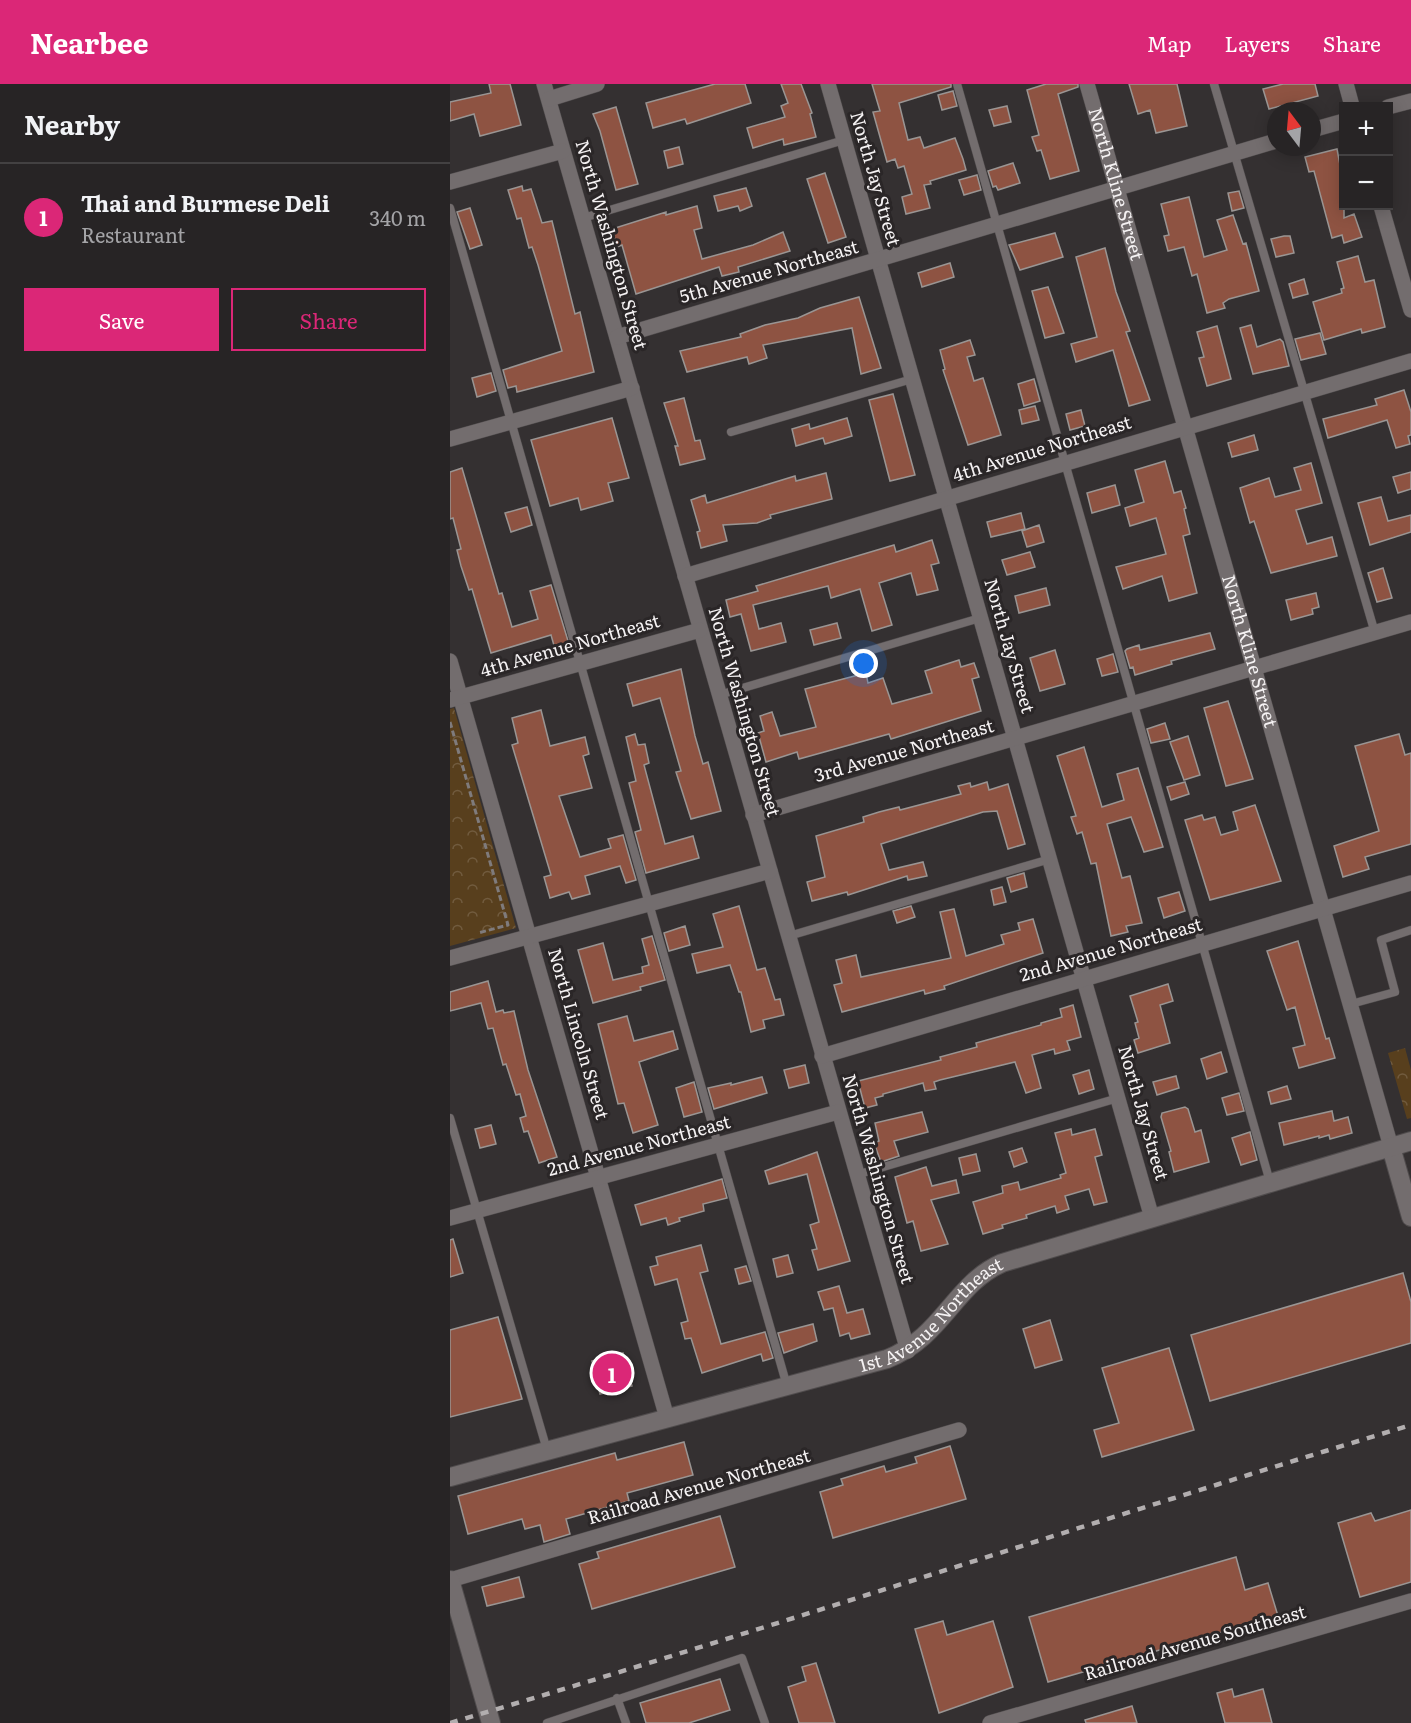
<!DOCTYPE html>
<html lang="en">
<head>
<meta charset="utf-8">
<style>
  body { margin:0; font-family:Literata,serif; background:#2f2c2d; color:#f1f3f6 }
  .controls { position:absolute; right:18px; top:18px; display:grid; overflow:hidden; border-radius:0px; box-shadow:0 3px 15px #0003 }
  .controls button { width:54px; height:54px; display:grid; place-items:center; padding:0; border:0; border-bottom:2px solid #434142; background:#272425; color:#f1f3f6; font:30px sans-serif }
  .compass { position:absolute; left:817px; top:18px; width:54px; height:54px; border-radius:50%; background:#272425; box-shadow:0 3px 15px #0003; rotate:344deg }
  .you { position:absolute; left:414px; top:580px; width:21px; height:21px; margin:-15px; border:4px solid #fff; border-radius:50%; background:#1a73e8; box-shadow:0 0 0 9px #1a73e833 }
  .badge { display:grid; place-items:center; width:39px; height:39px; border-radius:50%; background:#db2777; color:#fff; font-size:20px; font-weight:700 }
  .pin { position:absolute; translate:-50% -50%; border:3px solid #fff; box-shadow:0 2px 6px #0006 }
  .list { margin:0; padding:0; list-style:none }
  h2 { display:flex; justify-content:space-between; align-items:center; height:78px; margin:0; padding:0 24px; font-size:26px }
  h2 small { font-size:20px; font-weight:400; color:#a4a4a7 }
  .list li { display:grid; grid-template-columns:39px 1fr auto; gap:18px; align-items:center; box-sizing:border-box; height:108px; padding:0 24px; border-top:2px solid #434142 }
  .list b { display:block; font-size:22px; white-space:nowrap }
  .list p { margin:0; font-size:20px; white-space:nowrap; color:#a4a4a7 }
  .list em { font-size:20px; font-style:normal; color:#a4a4a7 }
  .actions { display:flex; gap:12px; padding:18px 24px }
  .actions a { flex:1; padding:14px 0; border:2px solid #db2777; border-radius:0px; text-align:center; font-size:21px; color:#db2777 }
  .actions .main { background:#db2777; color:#fff }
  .map { position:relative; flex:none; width:961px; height:1639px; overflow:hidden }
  header { display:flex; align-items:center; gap:36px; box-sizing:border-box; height:84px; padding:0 30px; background:#db2777; color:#fff }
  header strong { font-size:28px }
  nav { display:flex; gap:33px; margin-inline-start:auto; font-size:21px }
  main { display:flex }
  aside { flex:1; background:#272425 }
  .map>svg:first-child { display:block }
</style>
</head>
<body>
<header>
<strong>Nearbee</strong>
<nav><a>Map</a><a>Layers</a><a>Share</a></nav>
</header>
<main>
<aside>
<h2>Nearby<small></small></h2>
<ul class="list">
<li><span class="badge">1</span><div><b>Thai and Burmese Deli</b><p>Restaurant</p></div><em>340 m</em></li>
</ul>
<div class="actions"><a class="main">Save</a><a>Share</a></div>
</aside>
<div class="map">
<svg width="961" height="1639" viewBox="0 0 961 1639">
  <defs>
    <pattern id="park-crowns" width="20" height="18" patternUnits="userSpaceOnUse" patternTransform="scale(1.5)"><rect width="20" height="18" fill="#583f1d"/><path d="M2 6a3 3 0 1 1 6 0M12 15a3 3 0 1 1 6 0" fill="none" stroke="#715b3e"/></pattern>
  </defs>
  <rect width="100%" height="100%" fill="#343031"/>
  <!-- park -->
  <path fill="url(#park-crowns)" d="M4 624 66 844 0 862V625Z
    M955 964 961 986V1034L957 1035 938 969Z"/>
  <!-- building -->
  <path fill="#8e5342" stroke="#9a9593" stroke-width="1.5" d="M39 0H60L71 41 30 52 24 30 0 37V18L41 9Z
    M265 0H295L301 19 237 40 235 35 203 44 196 19Z
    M331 0H351L362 29 360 30 366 53 334 61 333 55 303 64 297 44 335 33 331 22 338 19Z
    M422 0H501V3L449 19 458 56 470 53 474 64 505 54 513 75 516 86 480 97 481 100 474 101 480 124 456 130 452 113 462 110 454 82 448 84 445 75 437 78 423 28 430 27Z
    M596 0H628V3L608 10 629 87 600 95 591 66 587 67 582 53 589 51 577 6Z
    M679 0H727L737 42 706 49 700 26 688 30Z
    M833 0H865L868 12 819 25 813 5Z
    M503 7 507 22 492 26 488 11Z
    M557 22 561 38 544 42 539 26Z
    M166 23 188 100 166 106 150 47 143 30Z
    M229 63 233 80 218 84 214 67Z
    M887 65 894 102V134L904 130 912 153 894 159 892 151 882 154 864 87 859 88 855 73Z
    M563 79 570 99 548 106 546 102 543 103 538 87Z
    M375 89 396 153 378 159 357 95Z
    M527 91 531 106 514 111 509 96Z
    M72 102 73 107 81 105 92 139 102 137 125 230 130 228 144 288 67 308 66 302 58 304 53 286 112 267 88 181 82 163 79 164 71 134 67 135 58 106Z
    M296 104 302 122 290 127 288 122 268 127 264 112Z
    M789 107 794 124 782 127 778 109Z
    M739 113 754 173 777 166 767 136 783 131 793 160 796 159 809 207 779 215 773 219 775 224 757 229 747 190 742 192 734 163 718 167 714 152 719 151 711 120Z
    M247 122 252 144 244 146 252 175 303 161 333 148 340 167 288 183 289 188 272 192 269 183 186 210 172 161 167 163 162 145 216 128V131Z
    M20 124 32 161 20 165 7 128Z
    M605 149 613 173 570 186 559 161Z
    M834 152H840L844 169 826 173 821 155Z
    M655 164 666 208 680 247 676 248 700 316 679 322 663 266 626 278 621 260 647 253 626 173Z
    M908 172 915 198 924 196 935 243 912 249 911 245 874 256 863 218 892 209 891 205 894 204 887 178Z
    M500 179 504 193 472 203 468 189Z
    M854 195 858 210 843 214 839 200Z
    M598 203 614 249 595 254 582 207Z
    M409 213 431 284 411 290 402 244 313 261 317 274 299 280 297 273 237 288 230 267 291 253 290 250 315 241 348 234 370 224Z
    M801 241 807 263 830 255 833 258 839 282 803 290 790 244Z
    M767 242 781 295 757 302 749 274 754 273 747 248Z
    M870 249 876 270 851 276 845 255Z
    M520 256 525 271 517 273 524 297 533 294 551 351 518 361 493 286 495 285 490 266Z
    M41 289 46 307 27 313 22 294Z
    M584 295 590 317 574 322 568 300Z
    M954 306 961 328V351L958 352 960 360 946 364 937 336 878 354 873 335 927 321 925 315Z
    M443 310 465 391 440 397 419 316Z
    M234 314 245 357 250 356 255 375 230 381 225 362H228L214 319Z
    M585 322 589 336 572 340 569 326Z
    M631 326 635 342 620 346 616 330Z
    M162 334 179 394 158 399 163 417 131 426 128 414 100 422 81 356Z
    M397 334 402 352 375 360 373 354 346 362 342 345 359 340 360 345Z
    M804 351 808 366 782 373 778 359Z
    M715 377 724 409 731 407 736 424 734 425 740 450 733 452 747 509 719 517 712 492 673 505 666 483 716 470 706 434 680 442 675 424 694 418 685 386Z
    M861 379 872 419 846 426 857 460 882 453 887 472 821 489 804 437 800 439 790 404 819 394 825 413 851 406 844 384Z
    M12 384 49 510 52 509 62 543 88 535 80 507 101 501 119 560 105 565 101 551 41 569 22 505 19 506 11 482 7 466 11 465 3 434 0 435V388Z
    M961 388V405L948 409 943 393Z
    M376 389 382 415 320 431 321 434 307 439 273 441 277 457 251 464 247 448 250 447 241 416 255 411 257 419 345 392 346 397Z
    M665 401 670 421 642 429 637 409Z
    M931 413 938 437 961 431V448L920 461 908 419Z
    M77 423 82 441 61 448 55 429Z
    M571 429 575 445 541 453 537 438Z
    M589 441 594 458 577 463 572 447Z
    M482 456 489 479 481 481 488 506 467 511 461 489 429 499 442 541 422 547 410 505 381 514 378 502 303 521 309 545 331 539 336 558 301 567 291 530 280 533 276 516 308 507 306 502 444 461 446 468Z
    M580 468 585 483 557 491 552 476Z
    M933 484 942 514 927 518 918 489Z
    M596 504 600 521 569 529 565 512Z
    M866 509 869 523 862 525 863 530 841 536 836 516Z
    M387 539 391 554 364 561 360 546Z
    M760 549 765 565 721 577 722 580 685 591 683 583 680 584 675 567 677 565 689 561 690 566Z
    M605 566 615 600 590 607 580 574Z
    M663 570 668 588 652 592 647 575Z
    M509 576 511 583 524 579 529 593 522 595 531 627 441 655 439 650 349 675 347 668 316 678 308 649 314 647 310 632 322 628 330 652 366 643 355 605 416 589 418 599 433 594 442 620 482 609 475 587Z
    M231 585 245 652 253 680 258 678 271 727 241 735 226 688 231 687 210 614 183 622 177 600Z
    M778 617 803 695 776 702 754 624Z
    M91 626 100 662 135 653 139 670 133 672 142 704 109 712 130 773 161 764 158 755 173 751 186 796 176 799 170 782 135 792 140 810 122 815 119 808 100 814 94 793 101 791 62 661 68 659 62 634Z
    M715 639 720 655 701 659 697 645Z
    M185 650 188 661 195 660 199 679 194 681 215 760 243 752 249 774 196 789 185 748 191 746 179 699 186 697 176 653Z
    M949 650 955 671 961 669V760L915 773 919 785 893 793 884 762 929 747 905 662Z
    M738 652 750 691 734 696 720 658Z
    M634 663 652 723 674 716 667 690 688 684 713 763 694 768 681 733 657 740 672 794 680 792 692 839 676 842 678 848 661 852 646 779 641 780 632 748 627 750 621 733 626 732 607 672Z
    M537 698 539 706 558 700 575 760 558 765 547 727 533 728 431 760 439 786 473 778 477 792 458 796 457 792 398 811 397 808 362 817 357 798 375 793 366 752 414 738 413 733 429 728 449 723 450 726 511 710 508 702 520 699 521 703Z
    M735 698 739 710 721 716 717 703Z
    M805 721 831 797 760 816 735 736 752 731 754 736 765 733 771 751 788 746 783 728Z
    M574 789 577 803 561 808 557 794Z
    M552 803 556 818 544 821 541 806Z
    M729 808 735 827 714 834 708 814Z
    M289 822 307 886 315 884 325 916 330 915 334 931 313 936 315 944 301 948 291 908H289L280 881 247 889 242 870 273 863 263 830Z
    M461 822 465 833 447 839 443 827Z
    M504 825 516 872 554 860 551 851 570 846 568 839 583 835 593 869 494 902 495 905 475 910 474 906 392 928 384 901 392 899 386 876 406 871 411 893 501 874 490 828Z
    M235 842 240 861 219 867 214 849Z
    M202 852 215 896 190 903 191 906 143 919 128 866 153 859 163 896 193 889 192 883 199 881 192 855Z
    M848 857 876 955 879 954 885 974 849 984 843 964 855 961 845 923 837 926 817 867Z
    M38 897 46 928 53 926 54 929 64 927 78 986 107 1073 89 1079 78 1047 74 1048 70 1034 76 1032 70 1010 66 1011 56 980 53 981 43 944 38 945 31 919 0 927V908Z
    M718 900 723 917 710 921 720 959 688 969 684 956 689 954 685 939 688 938 680 912Z
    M623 921 631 953 617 957 620 966 605 970 604 965 582 971 591 1004 576 1009 565 978 490 996 484 998 486 1005 475 1007 473 999 433 1010V1012L425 1014 427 1021 415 1024 408 997 491 976 490 973 527 963 526 959 591 941V939L612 933 610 925Z
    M177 932 184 957 223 947 228 965 189 978 208 1041 183 1049 174 1019 168 1020 148 940Z
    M771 968 777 988 757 995 751 975Z
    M355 981 359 999 339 1004 334 986Z
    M639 986 644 1005 629 1010 623 991Z
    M726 992 729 1004 707 1011 703 998Z
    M312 993 317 1009 264 1025 258 1004 281 999V1001Z
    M244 998 252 1028 234 1033 226 1004Z
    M837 1002 841 1015 821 1020 818 1008Z
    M789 1009 794 1027 777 1031 772 1014Z
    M735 1023 738 1025 745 1048 751 1046 759 1078 724 1088 719 1068 721 1067 711 1033 712 1029Z
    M882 1027 884 1037 898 1033 902 1049 880 1055 879 1051 869 1054V1052L834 1061 829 1039Z
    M472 1028 478 1048 444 1057 449 1072 431 1078 424 1059 429 1057 425 1039Z
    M41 1041 46 1060 30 1064 25 1045Z
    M621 1045 622 1051 645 1045 652 1071 645 1073 657 1118 644 1121 639 1105 615 1112 619 1125 607 1129 605 1122 576 1131 577 1134 552 1141 553 1144 533 1150 523 1118 553 1109 552 1102 568 1098 570 1106 611 1094 610 1091 616 1089 605 1049Z
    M800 1048 807 1076 791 1081 782 1054Z
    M572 1064 577 1078 564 1083 559 1068Z
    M367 1068 400 1177 368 1186 362 1166 367 1165 360 1141 369 1138 357 1090 319 1100 315 1087Z
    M526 1070 530 1087 513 1091 509 1074Z
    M476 1083 482 1102 506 1096 509 1109 481 1116 498 1160 471 1167 463 1137 457 1139 445 1093Z
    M272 1095 277 1114 253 1120 254 1127 229 1134 230 1137 218 1141 216 1134 191 1141 185 1121Z
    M3 1155 13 1189 0 1193V1156Z
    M251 1161 258 1187 250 1189 271 1260 315 1248 323 1274 313 1277 311 1270 252 1289 241 1254 235 1255 231 1239 238 1237 227 1195 205 1201 200 1183 208 1181 206 1173Z
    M338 1171 343 1189 327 1193 323 1175Z
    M296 1182 301 1197 289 1200 285 1185Z
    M953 1189 961 1218V1259L760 1317 741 1251Z
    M389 1202 397 1229 413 1225 420 1250 401 1255 399 1249 390 1252 383 1224 374 1226 368 1208Z
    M48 1233 72 1315 0 1333V1246Z
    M600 1236 612 1276 585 1284 573 1245Z
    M363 1240 367 1257 334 1269 328 1249Z
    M719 1264 744 1346 652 1373 644 1346 669 1339 652 1284Z
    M173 1269 182 1302 150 1310 142 1277Z
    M234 1358 243 1391 177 1409 179 1417 116 1435 120 1450 94 1458 90 1441 75 1445 72 1435 18 1450 8 1412 165 1369 167 1376Z
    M500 1362 516 1415 383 1454 370 1408 393 1401 391 1395 434 1382 436 1388 467 1379 465 1373Z
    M961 1426V1498L910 1513 888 1439 921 1429 925 1437Z
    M270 1432 285 1483 142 1525 129 1480 149 1474 147 1468Z
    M786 1473 795 1506 818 1499 828 1532 598 1598 579 1533Z
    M69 1493 74 1513 37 1522 32 1503Z
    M493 1537 497 1551 543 1537 563 1603 489 1629 465 1545Z
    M366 1579 385 1639H349L338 1603 356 1597 352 1583Z
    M270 1595 280 1626 239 1639H196L190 1619Z
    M782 1605 784 1613 813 1605 822 1639H775L767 1609Z
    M682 1622 687 1639H636L635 1636Z"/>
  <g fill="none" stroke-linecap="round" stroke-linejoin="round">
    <defs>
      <path id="service" d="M507 0 820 1098
        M764 0 925 549
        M0 124 337 1302
        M133 134 394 56
        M281 348 462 295
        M269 611 530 534
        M339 852 600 775
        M901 920 945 908 931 856 961 846
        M0 1034 97 1366
        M406 1091 668 1014
        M167 1614 176 1639
        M97 1639 292 1574 315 1639"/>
      <g id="minor">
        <path d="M94 0 458 1267"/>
        <path d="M378 0 702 1134"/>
        <path id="s1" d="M637 0 941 1063"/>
        <path d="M896 0 902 22"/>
        <path d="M99 15 147 0"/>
        <path d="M938 23 961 17"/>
        <path d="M862 46 894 37"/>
        <path d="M0 98 113 67"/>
        <path d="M931 122 961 226"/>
        <path d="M167 253 826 57"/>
        <path d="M0 355 182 304"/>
        <path d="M235 492 961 277"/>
        <path d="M0 577 217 1334"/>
        <path d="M0 616 250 546"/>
        <path d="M303 731 961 538"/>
        <path d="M0 874 320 787"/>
        <path d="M372 972 961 799"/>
        <path d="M0 1134 388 1028"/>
        <path d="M0 1496 509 1346"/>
        <path d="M540 1639 961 1517"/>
      </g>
      <g id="tertiary">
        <path d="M941 1063 961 1133"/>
        <path id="s2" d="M0 1393 437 1275C493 1253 504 1200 552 1179L961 1057"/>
        <path d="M0 1496 41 1639"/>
      </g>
    </defs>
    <!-- service casing -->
    <use href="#service" stroke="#504c4d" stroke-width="9"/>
    <!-- minor casing -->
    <use href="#minor" stroke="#504c4d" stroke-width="16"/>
    <!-- tertiary casing -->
    <use href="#tertiary" stroke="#504c4d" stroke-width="20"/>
    <!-- path -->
    <path stroke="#7f7b7c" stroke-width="3" stroke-dasharray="6 3" stroke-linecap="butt" d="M0 638 58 841 28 849"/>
    <!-- service -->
    <use href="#service" stroke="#736d6e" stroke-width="8"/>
    <!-- minor -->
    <use href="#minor" stroke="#736d6e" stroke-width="15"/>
    <!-- tertiary -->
    <use href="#tertiary" stroke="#736d6e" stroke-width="18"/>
    <!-- rail -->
    <path stroke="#b2aeaf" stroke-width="4.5" stroke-dasharray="8 8" stroke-linecap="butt" d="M0 1639C322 1544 640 1438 961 1341"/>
  </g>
  <g text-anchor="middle" stroke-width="6" stroke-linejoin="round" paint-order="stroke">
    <!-- street labels -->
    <g font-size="18" fill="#f5f2f3" stroke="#2a2627">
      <text transform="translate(425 95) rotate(74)" y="6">North Jay Street</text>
      <text dy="6" stroke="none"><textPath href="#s1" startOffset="104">North Kline Street</textPath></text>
      <text transform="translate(161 161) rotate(74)" y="6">North Washington Street</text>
      <text transform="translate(319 188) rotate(-16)" y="6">5th Avenue Northeast</text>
      <text transform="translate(592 365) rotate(-17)" y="6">4th Avenue Northeast</text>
      <text transform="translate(120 562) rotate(-16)" y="6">4th Avenue Northeast</text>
      <text transform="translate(559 562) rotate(74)" y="6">North Jay Street</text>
      <text dy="6" stroke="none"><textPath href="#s1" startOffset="590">North Kline Street</textPath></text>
      <text transform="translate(294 628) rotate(74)" y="6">North Washington Street</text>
      <text transform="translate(454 667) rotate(-16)" y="6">3rd Avenue Northeast</text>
      <text transform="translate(661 866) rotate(-16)" y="6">2nd Avenue Northeast</text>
      <text transform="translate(128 950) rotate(74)" y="6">North Lincoln Street</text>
      <text transform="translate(693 1029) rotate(74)" y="6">North Jay Street</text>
      <text transform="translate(189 1062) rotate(-15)" y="6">2nd Avenue Northeast</text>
      <text transform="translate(428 1095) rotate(74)" y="6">North Washington Street</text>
      <text dy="6" stroke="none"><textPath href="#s2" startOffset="514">1st Avenue Northeast</textPath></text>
      <text transform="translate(249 1403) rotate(-16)" y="6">Railroad Avenue Northeast</text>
      <text transform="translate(745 1559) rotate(-16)" y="6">Railroad Avenue Southeast</text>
    </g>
  </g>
</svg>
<div class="controls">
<button>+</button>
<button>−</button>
</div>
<svg class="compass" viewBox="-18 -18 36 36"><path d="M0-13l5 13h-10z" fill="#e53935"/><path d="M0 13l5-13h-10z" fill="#a4a4a7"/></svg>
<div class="you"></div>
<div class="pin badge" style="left:162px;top:1289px">1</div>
</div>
</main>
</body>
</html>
